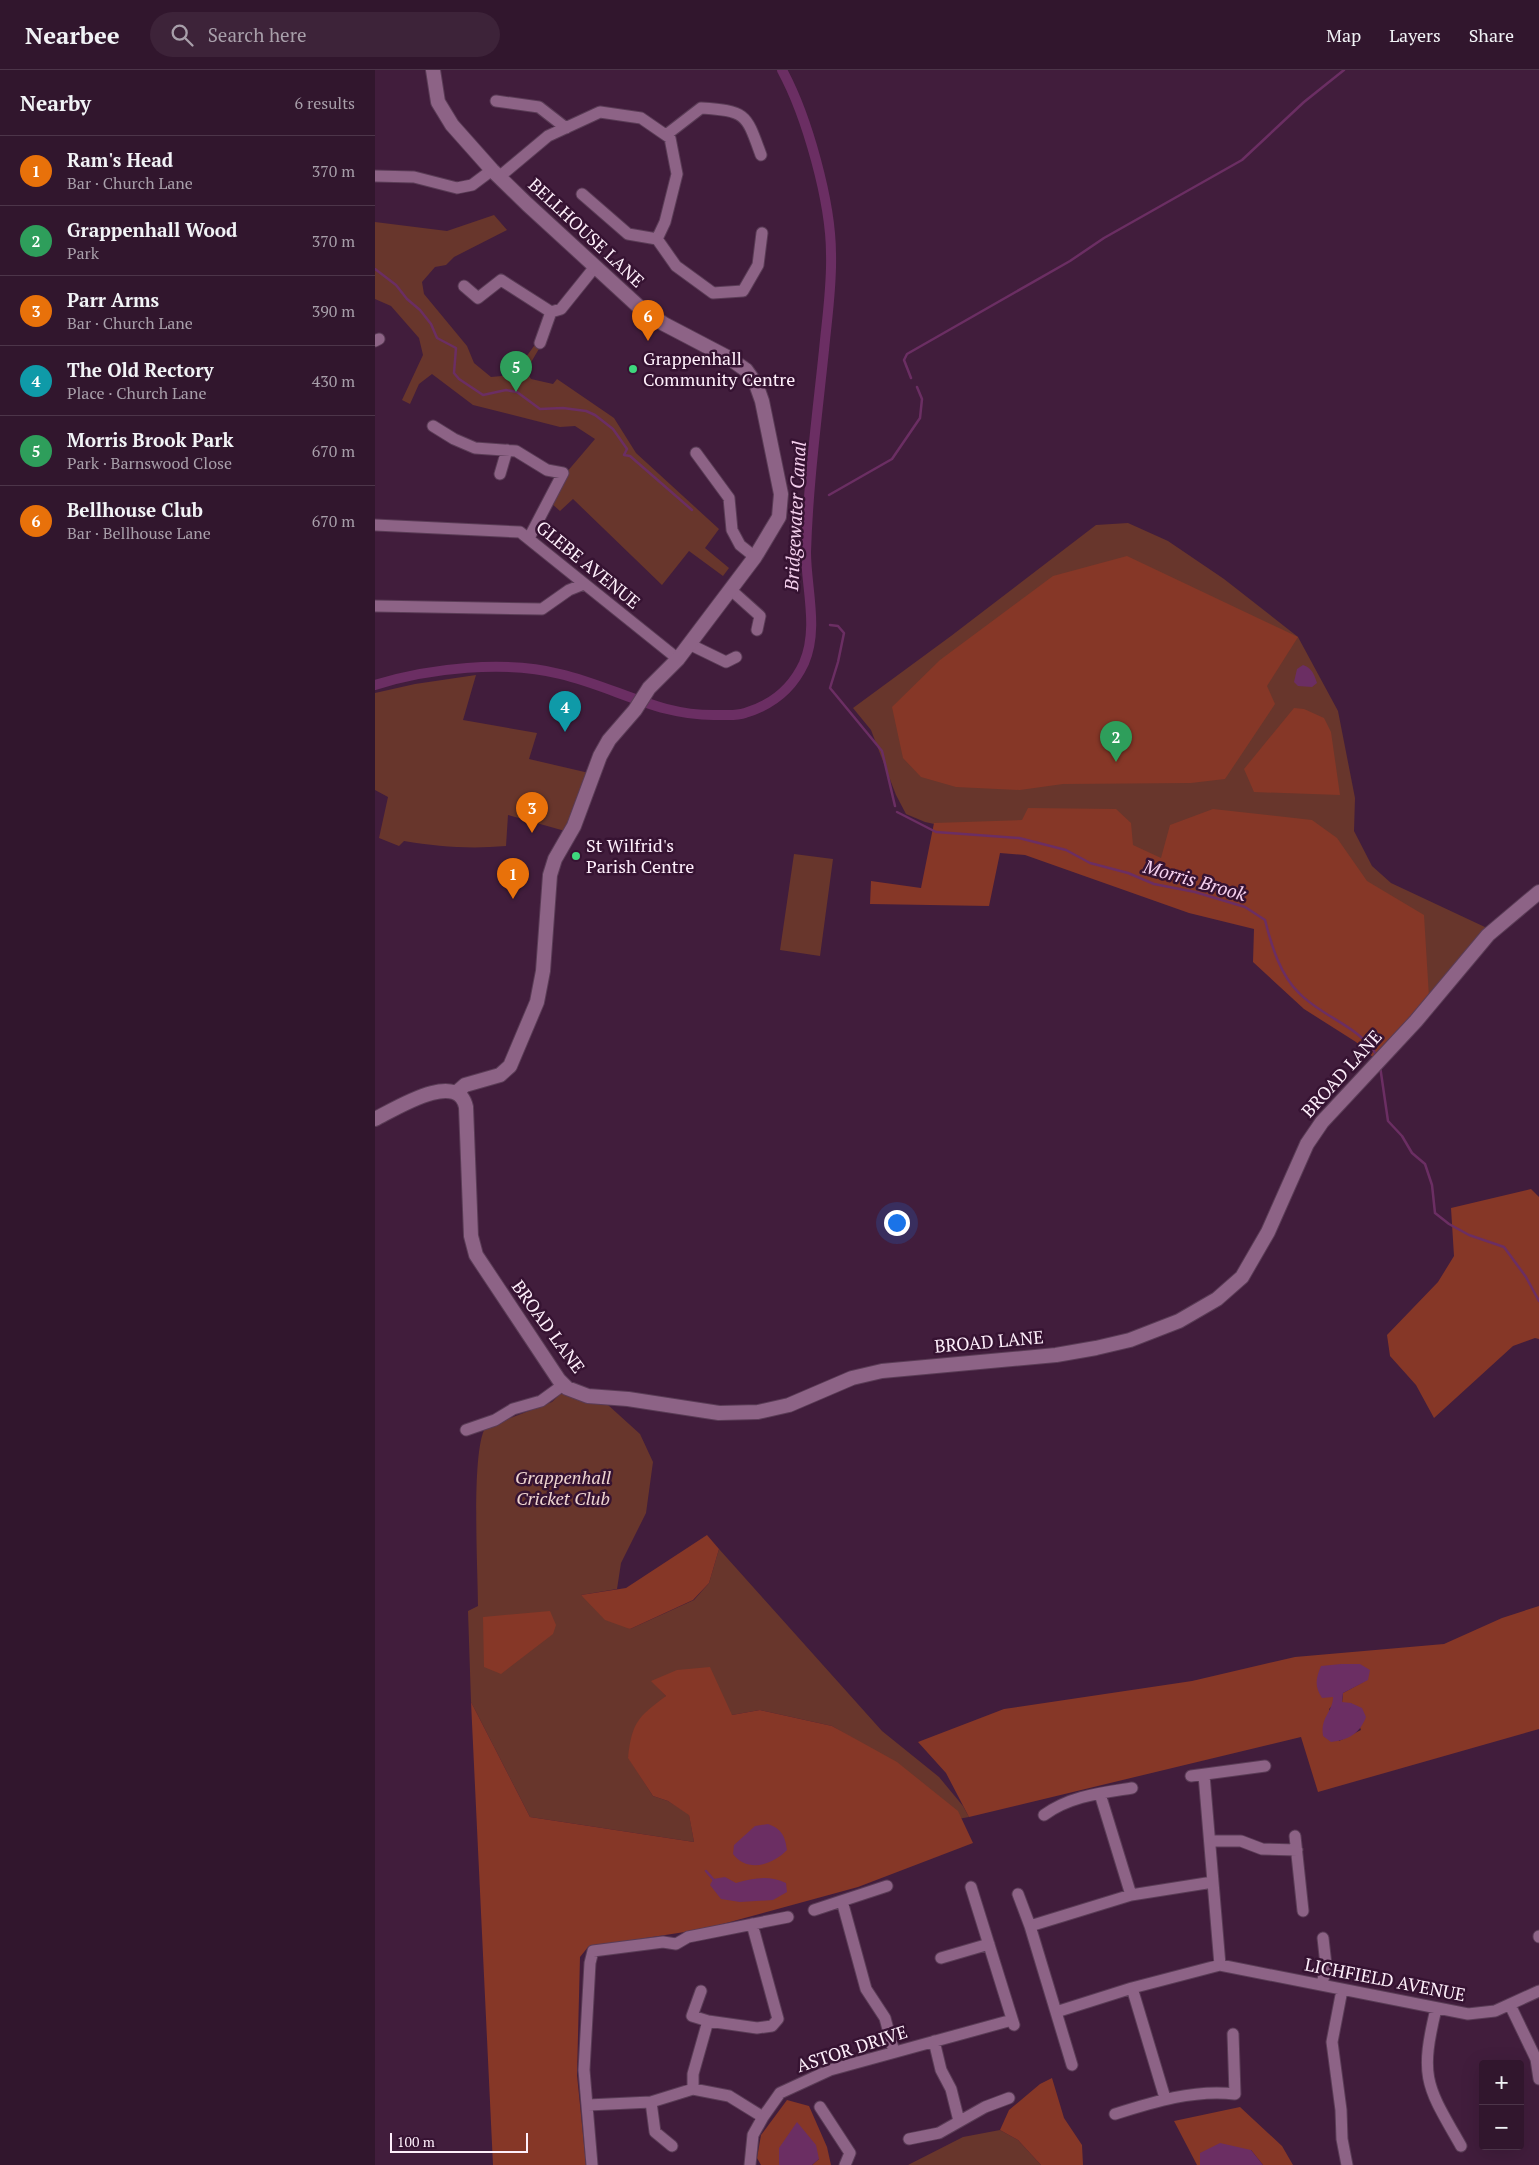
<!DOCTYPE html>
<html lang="en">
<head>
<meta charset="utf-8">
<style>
  body { margin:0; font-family:"PT Serif",serif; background:#3d2339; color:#f1f3f6 }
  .controls { position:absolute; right:15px; bottom:15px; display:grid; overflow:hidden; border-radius:5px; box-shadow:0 5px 20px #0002 }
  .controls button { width:45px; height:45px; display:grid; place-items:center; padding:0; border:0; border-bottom:1px solid #4c3549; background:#31162d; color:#f1f3f6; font:25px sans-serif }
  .scale { position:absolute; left:15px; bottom:12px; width:138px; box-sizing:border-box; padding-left:5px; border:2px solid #feeffb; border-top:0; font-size:14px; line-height:18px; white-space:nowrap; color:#feeffb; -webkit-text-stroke:4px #361332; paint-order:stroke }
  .you { position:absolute; left:521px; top:1152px; width:18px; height:18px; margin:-12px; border:4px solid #fff; border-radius:50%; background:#1a73e8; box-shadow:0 0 0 8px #1a73e833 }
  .badge { display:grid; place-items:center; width:32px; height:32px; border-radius:50%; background:#8bbbb9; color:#fff; font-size:16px; font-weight:700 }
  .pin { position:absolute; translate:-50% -41px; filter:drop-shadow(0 1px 2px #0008) }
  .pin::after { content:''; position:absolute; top:26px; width:18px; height:15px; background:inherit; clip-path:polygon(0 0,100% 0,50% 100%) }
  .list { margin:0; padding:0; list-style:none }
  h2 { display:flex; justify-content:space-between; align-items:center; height:65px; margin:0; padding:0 20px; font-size:21px }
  h2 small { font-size:16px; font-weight:400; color:#a89faa }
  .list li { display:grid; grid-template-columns:32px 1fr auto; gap:15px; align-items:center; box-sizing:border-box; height:70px; padding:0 20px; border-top:1px solid #4c3549 }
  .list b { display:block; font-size:19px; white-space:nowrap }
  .list p { margin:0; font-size:16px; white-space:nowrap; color:#a89faa }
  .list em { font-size:16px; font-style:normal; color:#a89faa }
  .icon { flex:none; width:28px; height:28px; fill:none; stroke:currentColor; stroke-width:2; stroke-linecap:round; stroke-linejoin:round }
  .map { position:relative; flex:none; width:1164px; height:2095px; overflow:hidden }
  header { display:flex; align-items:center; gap:30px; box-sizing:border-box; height:70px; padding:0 25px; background:#31162d; border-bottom:1px solid #4c3549 }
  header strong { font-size:24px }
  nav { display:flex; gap:28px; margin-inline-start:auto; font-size:18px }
  .search { width:350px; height:45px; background:#3d2339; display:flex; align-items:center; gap:12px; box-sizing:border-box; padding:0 18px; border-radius:28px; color:#a89faa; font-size:19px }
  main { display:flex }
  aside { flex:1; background:#31162d }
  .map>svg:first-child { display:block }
</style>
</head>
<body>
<header>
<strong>Nearbee</strong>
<div class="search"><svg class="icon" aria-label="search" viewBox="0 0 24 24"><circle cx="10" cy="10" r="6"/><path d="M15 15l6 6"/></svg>Search here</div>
<nav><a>Map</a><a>Layers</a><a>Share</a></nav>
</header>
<main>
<aside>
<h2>Nearby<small>6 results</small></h2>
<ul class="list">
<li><span class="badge" style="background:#e8710a">1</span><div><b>Ram's Head</b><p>Bar · Church Lane</p></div><em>370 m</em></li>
<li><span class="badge" style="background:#2e9e5b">2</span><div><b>Grappenhall Wood</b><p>Park</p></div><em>370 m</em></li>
<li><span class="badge" style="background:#e8710a">3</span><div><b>Parr Arms</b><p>Bar · Church Lane</p></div><em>390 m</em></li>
<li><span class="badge" style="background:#0f9aa8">4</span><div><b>The Old Rectory</b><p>Place · Church Lane</p></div><em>430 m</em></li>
<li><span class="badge" style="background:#2e9e5b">5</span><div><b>Morris Brook Park</b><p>Park · Barnswood Close</p></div><em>670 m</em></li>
<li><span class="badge" style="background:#e8710a">6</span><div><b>Bellhouse Club</b><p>Bar · Bellhouse Lane</p></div><em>670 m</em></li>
</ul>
</aside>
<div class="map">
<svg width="1164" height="2095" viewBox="0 0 1164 2095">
  <rect width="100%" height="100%" fill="#411d3c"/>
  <!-- green -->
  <path fill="#68362c" d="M119 145 132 160 79 187 71 195 60 197 47 212 49 224 92 276 99 293 116 307 138 305 159 276 165 277 151 301 156 309 178 314 182 309 239 348 261 383 344 459 330 478 354 498 348 506 314 481 287 515 198 429 185 441 176 433 191 403 220 369 200 356 185 357 98 335 57 304 44 314 35 334 27 330 48 285 44 268 16 236 0 229V152L72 161Z
    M753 453 793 471 849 509 923 567 963 641 980 728 979 761 997 796 1016 813 1112 858 1054 927 882 855 656 775 550 752 531 744 521 725 496 660 478 638 576 566 721 455Z
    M101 605 88 650 162 663 154 689 214 703 190 761 133 745 131 776C96 779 64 777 29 771L24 776 4 768 13 727 0 720V623L40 614Z
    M419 784 458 789 445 886 405 880Z
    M187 1322 204 1330 233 1335 265 1364 278 1392 271 1443 246 1493 242 1519 206 1525 255 1559 319 1530 334 1513 344 1479 507 1661 564 1707 588 1736 594 1747 583 1749 484 1672 457 1656 385 1640 357 1645 277 1611 291 1626 253 1687 278 1726 293 1731 314 1744 319 1772 155 1747 96 1632 93 1541 103 1536C103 1500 96 1384 110 1358L177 1332Z
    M625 2060 643 2070 666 2095H533L588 2067Z"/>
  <!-- forest -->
  <path fill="#863727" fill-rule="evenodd" d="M752 486 923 567 892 616 900 634 850 709 816 713 688 714 645 720 581 717 546 707 528 688 517 637 565 590 678 506Z
    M919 638 929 639 949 648 956 662 965 725 879 722 869 699Z
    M653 738 741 739 756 753 758 775 786 788 795 755 838 739 937 750 962 768 992 811 1049 845 1054 927 1000 989 981 972 929 939 878 892 879 859 814 843 650 785 625 783 614 836 495 834 496 811 546 818 559 753 647 750Z
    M1156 1119 1164 1127V1269L1160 1268 1138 1276 1059 1348 1041 1315 1015 1286 1012 1265 1063 1212 1079 1186 1076 1138Z
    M332 1465 344 1479 334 1513 318 1530 255 1559 230 1550 206 1525 251 1518Z
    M1164 1536V1659L943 1722 926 1667 594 1747 571 1703 543 1672 629 1639 817 1611 920 1587 1069 1574 1127 1548ZM992 1610 968 1623 967 1633H976L986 1660 964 1671 954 1639 958 1635V1626Z
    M175 1541 181 1555 178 1564 126 1604 109 1597 108 1547Z
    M335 1597 357 1645 385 1640 457 1656 522 1692 583 1741 598 1773 483 1817 329 1859 213 1877 205 1887 202 2005 211 2095H118L96 1632 155 1747 319 1772 314 1745 293 1731 278 1726 253 1688C257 1652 263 1647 291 1626L276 1611 302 1600Z
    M677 2008 689 2048 707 2075 708 2095H666L643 2070 625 2060 634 2040 665 2014Z
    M412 2030 434 2036 452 2077 456 2095H437L444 2089 404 2078V2095H386L382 2088 386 2065Z
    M865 2037 907 2076 918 2095H888L876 2080 825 2083V2095H822L799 2051Z"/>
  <!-- water -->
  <path fill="#6b2e63" d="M928 595C937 598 939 604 942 613L937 617 923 616 919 612 922 599Z
    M966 1594H985L995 1600 993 1610 968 1623 967 1632 976 1633 987 1638 991 1647C985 1663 974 1670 956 1672L948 1666C945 1647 958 1642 958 1627L947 1628C939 1616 941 1608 946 1596Z
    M393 1754C407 1759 410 1766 412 1780 398 1795 372 1803 358 1784L359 1775 380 1756Z
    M350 1807 361 1813C378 1808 395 1805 411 1813L412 1822 398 1830 365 1832 346 1829 335 1815 338 1809Z
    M422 2052 441 2075 444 2089 437 2095H404V2078Z
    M845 2073 876 2080 888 2095H825V2083Z"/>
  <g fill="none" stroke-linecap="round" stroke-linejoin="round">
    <!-- stream -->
    <path stroke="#6b2e63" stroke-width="2.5" d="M0 199 21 215 32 229 45 240 56 254 62 268 81 278 79 303 84 309 108 325 131 320 142 322 165 339 188 338 211 341 220 345 238 359 252 379 249 385 255 386 317 440
      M536 308 529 290 532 284 695 191 729 168 867 90 929 32 969 0
      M454 425 517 389 545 348 547 329 542 317
      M455 555 463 556 469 563 463 592 455 618 507 681 520 736
      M522 742 561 762 644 768 691 780 715 793 753 803 779 814 820 822 870 837 890 850C896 874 905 905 924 923 947 947 986 957 1002 986
      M1005 996 1013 1051 1027 1066 1037 1083 1050 1094 1057 1115 1060 1143 1074 1154 1094 1165 1129 1177 1151 1207 1164 1231
      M331 1801 338 1809"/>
    <!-- canal -->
    <path stroke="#6b2e63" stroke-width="10" d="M0 615C54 598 130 590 185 604 241 617 284 647 344 645 352 645 362 646 370 643 397 635 417 619 429 593 444 558 431 518 431 482 433 415 442 347 449 280 452 248 457 216 456 184 456 132 432 46 407 0"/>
    <defs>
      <path id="minor" d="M121 31 164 37 191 58
        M291 65 326 38C372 41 371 44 386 85
        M0 106 39 107 82 118 97 115 117 100
        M124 107 173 66 225 42 266 48 295 68 302 104 290 152 282 169 301 196 338 223 368 221 383 195 387 163
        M207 124 253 164 282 169
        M89 216 103 228 126 210 176 242 186 239 219 198
        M0 271 4 269
        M165 273 176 242
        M58 356 79 369 100 378 141 381 172 400 188 403 154 468
        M321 383 354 428 357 460 365 475 380 487
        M125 404 132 380
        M0 455 145 462 303 589
        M356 520 385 546 382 560
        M0 536 167 539 194 520 209 514
        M314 574 351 592 361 587
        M91 1360 120 1350 138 1339 166 1331 188 1315
        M829 1705 845 1895
        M816 1706 890 1696
        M725 1724 756 1825
        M669 1745C695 1726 726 1723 757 1718
        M920 1766 928 1841
        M836 1771H866L887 1779 922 1780
        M596 1817 639 1955
        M643 1824 655 1856
        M467 1831 491 1919 510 1948 519 1982
        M439 1840 512 1816
        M1164 1866V1867
        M566 1888 614 1874
        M947 1915 951 1895 948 1868
        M757 1918 790 2028
        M967 1920 957 1972 966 2040 967 2069 972 2095
        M326 1921 317 1946 333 1951
        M1135 1935 1161 1989 1164 2009
        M1061 1939C1044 2009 1052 2016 1086 2076
        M681 1942 757 1918 845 1895 1093 1944 1120 1941 1164 1921
        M559 1971 566 2000 576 2019 584 2051
        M697 1995 655 1856 756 1825 838 1812
        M318 2019V2004L333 1951 382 1958 397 1956 403 1949 377 1854
        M276 2032 280 2062 297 2076
        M213 2035 276 2032 318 2019 354 2026 388 2047
        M445 2037 475 2083 470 2095
        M740 2044C778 2032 819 2019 860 2024L858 1964
        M534 2069 564 2063 610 2037 634 2028
        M217 2095 209 2000 215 1893 218 1881 288 1872 301 1874 313 1867 413 1847
        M375 2095 378 2065 388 2047 405 2023 455 2000 637 1950"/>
      <path id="tertiary" d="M58 0 63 32 77 55 117 100 152 134 262 235 289 254 354 288 371 300 381 314 387 331 406 424 404 447 380 487 303 589 274 618 260 640 234 670 225 686 199 756 180 789 175 805 168 901 162 932 135 996 125 1005 90 1015 82 1022
        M0 1049C20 1039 83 999 91 1037L96 1166 101 1185 184 1310 192 1318 213 1326 253 1329 344 1343 383 1342 414 1335 477 1308 507 1301 681 1285 721 1278 755 1270 804 1251 842 1229 867 1207 893 1162 932 1074 947 1052 1041 951 1113 865 1164 822"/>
    </defs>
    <!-- minor casing -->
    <use href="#minor" stroke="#5a3c56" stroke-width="13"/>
    <!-- tertiary casing -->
    <use href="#tertiary" stroke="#5a3c56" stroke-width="16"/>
    <!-- minor -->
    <use href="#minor" stroke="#8d6386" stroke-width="11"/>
    <!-- tertiary -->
    <use href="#tertiary" stroke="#8d6386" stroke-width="14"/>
  </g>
  <!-- markers -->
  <g fill="#3ed77d" stroke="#361332" stroke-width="2">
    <circle cx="258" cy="299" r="5"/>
    <circle cx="201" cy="786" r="5"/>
  </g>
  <g text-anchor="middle" stroke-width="5" stroke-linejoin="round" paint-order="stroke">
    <!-- street labels -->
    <g font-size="18" fill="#feeffb" stroke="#361332">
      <text transform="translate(211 163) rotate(43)" y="6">BELLHOUSE LANE</text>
      <text transform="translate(213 495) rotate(39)" y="6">GLEBE AVENUE</text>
      <text transform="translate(967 1004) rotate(-48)" y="6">BROAD LANE</text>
      <text transform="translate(173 1257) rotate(54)" y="6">BROAD LANE</text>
      <text transform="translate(614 1272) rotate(-5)" y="6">BROAD LANE</text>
      <text transform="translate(1010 1910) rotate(11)" y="6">LICHFIELD AVENUE</text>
      <text transform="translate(477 1979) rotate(-18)" y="6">ASTOR DRIVE</text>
    </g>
    <!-- poi labels -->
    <g font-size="18" fill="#feeffb" stroke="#361332" text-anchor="start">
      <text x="268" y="295">Grappenhall<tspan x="268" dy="21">Community Centre</tspan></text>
      <text x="211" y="782">St Wilfrid's<tspan x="211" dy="21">Parish Centre</tspan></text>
    </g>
    <!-- park labels -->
    <g font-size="18" font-style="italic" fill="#efd6d1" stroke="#361332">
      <text x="188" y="1414">Grappenhall<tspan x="188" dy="21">Cricket Club</tspan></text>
    </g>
    <!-- water labels -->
    <g font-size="19" font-style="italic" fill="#f5d0ee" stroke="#361332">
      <text transform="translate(420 446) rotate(-87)" y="7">Bridgewater Canal</text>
      <text transform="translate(820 810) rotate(16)" y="7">Morris Brook</text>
    </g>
  </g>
</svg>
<div class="controls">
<button>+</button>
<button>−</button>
</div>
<div class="scale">100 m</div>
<div class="you"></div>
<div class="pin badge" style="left:138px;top:829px;background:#e8710a">1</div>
<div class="pin badge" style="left:741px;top:692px;background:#2e9e5b">2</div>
<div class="pin badge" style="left:157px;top:763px;background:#e8710a">3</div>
<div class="pin badge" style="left:190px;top:662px;background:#0f9aa8">4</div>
<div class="pin badge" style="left:141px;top:322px;background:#2e9e5b">5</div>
<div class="pin badge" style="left:273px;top:271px;background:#e8710a">6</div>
</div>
</main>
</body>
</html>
